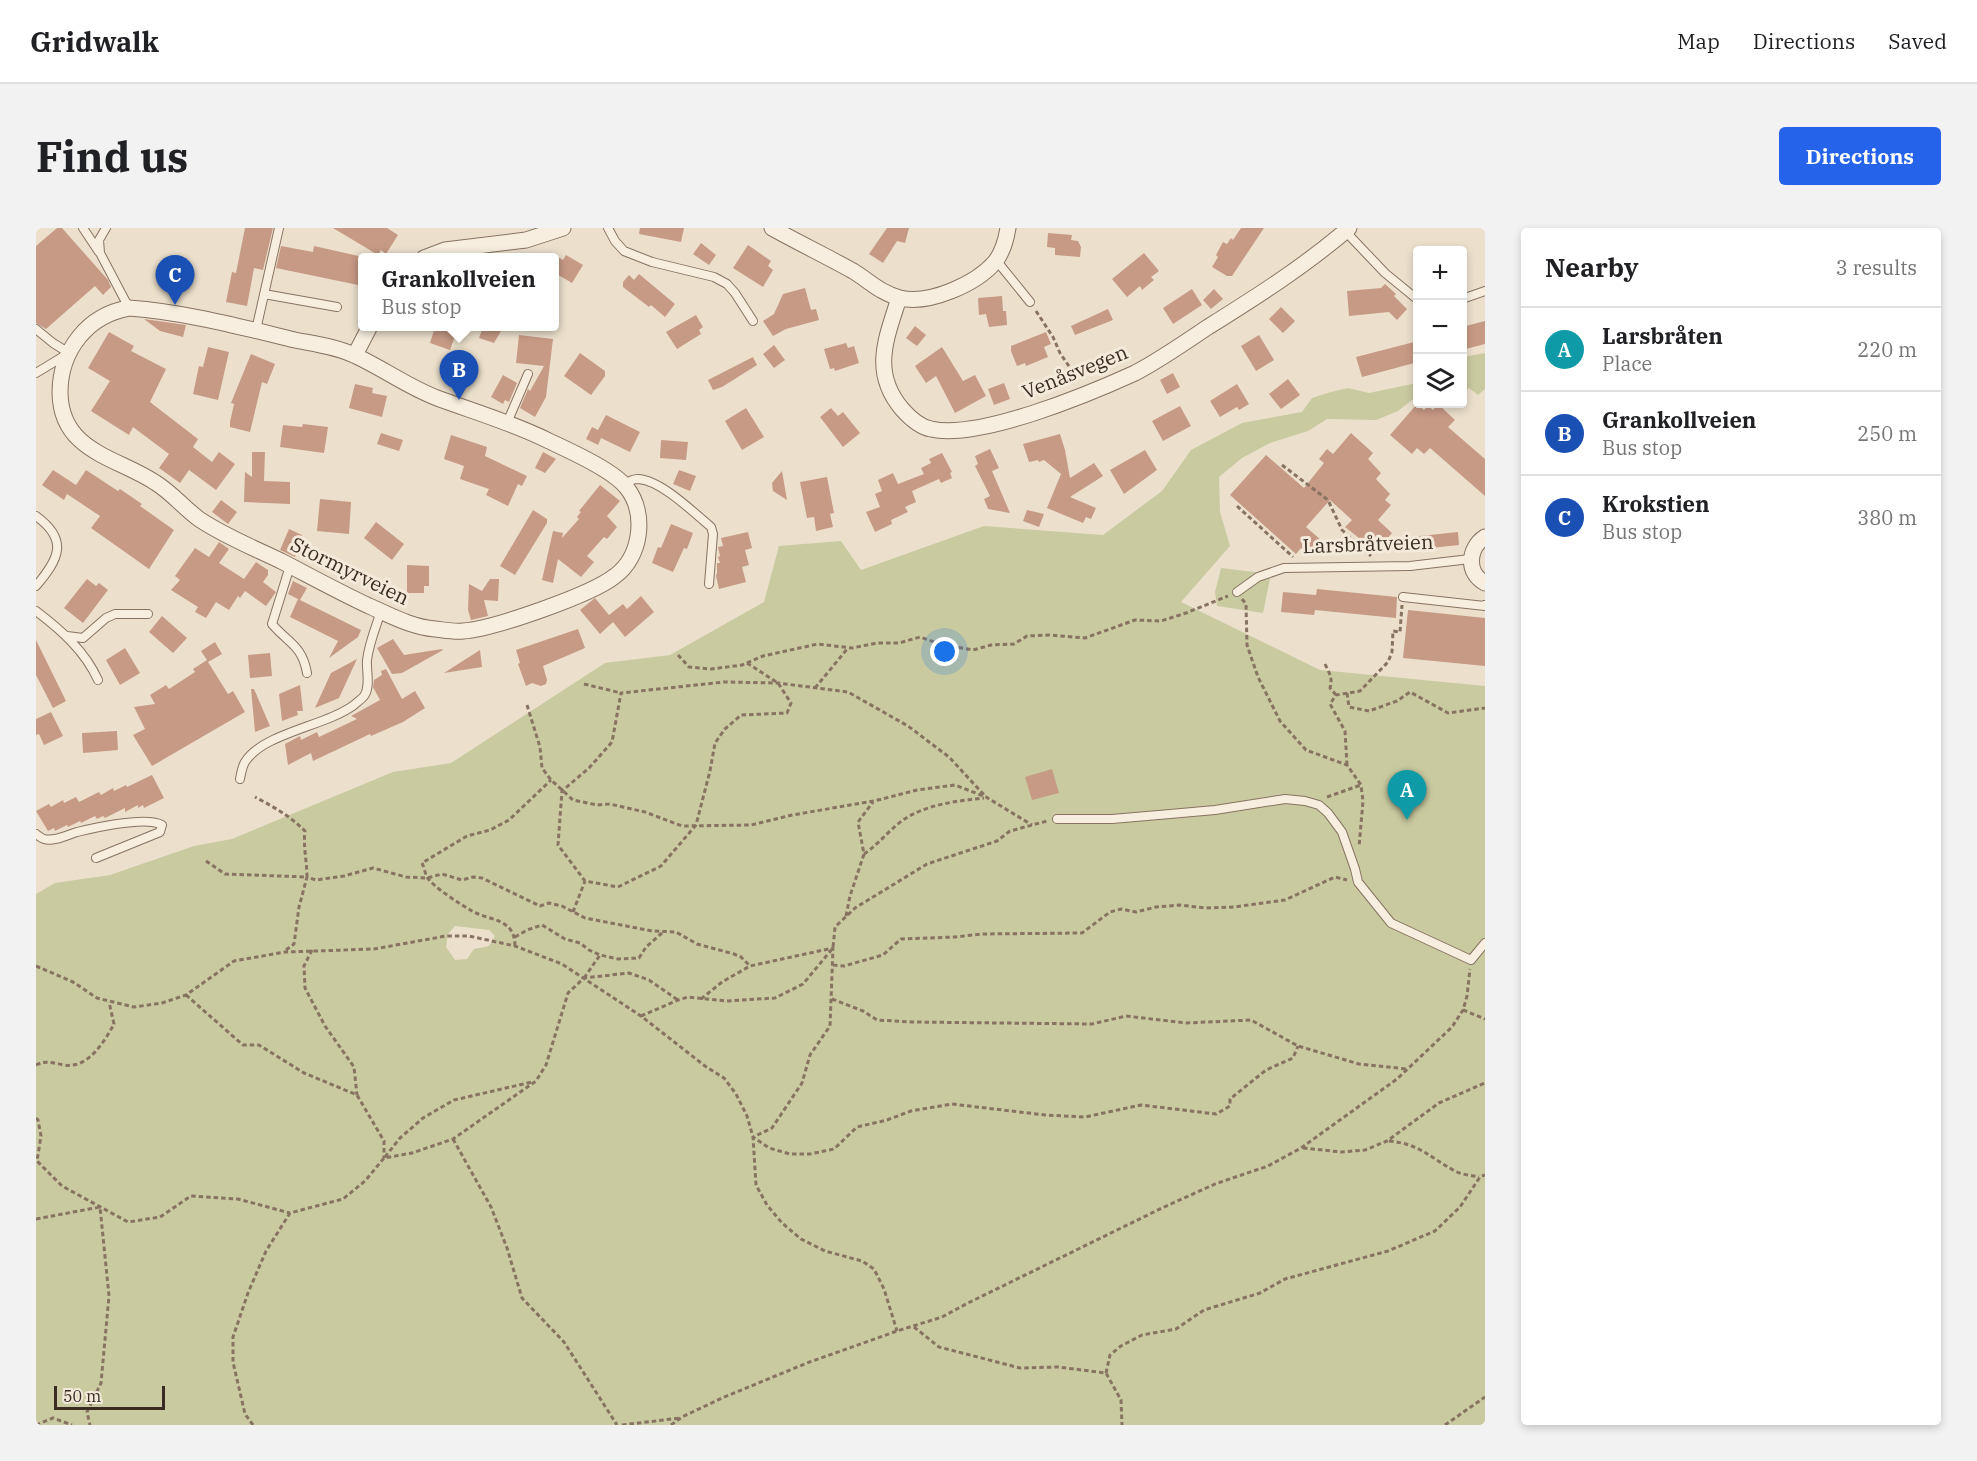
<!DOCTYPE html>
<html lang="en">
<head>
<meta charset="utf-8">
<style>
  body { margin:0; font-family:"IBM Plex Serif",serif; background:#f2f2f2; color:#202124 }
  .controls { position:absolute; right:18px; top:18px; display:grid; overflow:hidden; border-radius:6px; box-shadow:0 3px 9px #0003 }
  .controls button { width:54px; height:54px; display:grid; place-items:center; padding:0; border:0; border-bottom:2px solid #e0e0e0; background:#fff; color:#202124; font:30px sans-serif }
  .scale { position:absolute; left:18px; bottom:15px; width:111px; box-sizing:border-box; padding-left:6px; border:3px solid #3a2c23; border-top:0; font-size:16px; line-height:21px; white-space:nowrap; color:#3a2c23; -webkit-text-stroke:4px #f4eadb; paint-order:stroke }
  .you { position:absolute; left:909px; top:424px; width:21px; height:21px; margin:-15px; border:4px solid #fff; border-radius:50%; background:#1a73e8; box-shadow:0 0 0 9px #1a73e833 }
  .badge { display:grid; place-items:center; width:39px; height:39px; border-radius:50%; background:#2563eb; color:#fff; font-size:20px; font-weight:700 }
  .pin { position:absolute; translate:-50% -50px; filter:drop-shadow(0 2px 3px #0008) }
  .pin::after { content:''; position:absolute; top:32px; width:21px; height:18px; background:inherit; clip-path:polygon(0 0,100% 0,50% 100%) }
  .popup { position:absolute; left:322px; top:25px; width:201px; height:78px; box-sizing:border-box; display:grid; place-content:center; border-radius:6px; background:#fff; filter:drop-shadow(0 2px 4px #0005); font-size:20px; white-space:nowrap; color:#757577 }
  .popup b { font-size:22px; color:#202124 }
  .popup::after { content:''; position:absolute; left:50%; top:100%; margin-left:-12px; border:12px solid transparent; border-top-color:#fff }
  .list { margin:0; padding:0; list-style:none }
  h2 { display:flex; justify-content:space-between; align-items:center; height:78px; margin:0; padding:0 24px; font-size:26px }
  h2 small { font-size:20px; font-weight:400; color:#757577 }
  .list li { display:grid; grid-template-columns:39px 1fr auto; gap:18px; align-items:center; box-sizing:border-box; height:84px; padding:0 24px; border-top:2px solid #e0e0e0 }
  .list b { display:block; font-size:22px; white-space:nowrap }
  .list p { margin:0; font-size:20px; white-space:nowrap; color:#757577 }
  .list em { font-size:20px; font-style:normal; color:#757577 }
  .icon { flex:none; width:33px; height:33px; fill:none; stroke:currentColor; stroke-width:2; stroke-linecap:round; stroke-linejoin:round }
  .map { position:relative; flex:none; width:1449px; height:1197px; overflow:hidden; border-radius:6px }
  header { display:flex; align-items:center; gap:36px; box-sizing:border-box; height:84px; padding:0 30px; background:#fff; border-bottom:2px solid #e0e0e0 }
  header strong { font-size:28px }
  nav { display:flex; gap:33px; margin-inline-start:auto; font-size:21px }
  .intro { display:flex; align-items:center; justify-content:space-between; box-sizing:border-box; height:144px; padding:0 36px }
  h1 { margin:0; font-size:42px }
  .button { padding:15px 27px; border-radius:6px; background:#2563eb; color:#fff; font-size:21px; font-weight:700 }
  main { display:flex; gap:36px; padding:0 36px }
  aside { flex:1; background:#fff; border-radius:6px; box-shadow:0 3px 9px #0003 }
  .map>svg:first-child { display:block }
</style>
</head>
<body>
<header>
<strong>Gridwalk</strong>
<nav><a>Map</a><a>Directions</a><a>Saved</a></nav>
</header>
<div class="intro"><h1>Find us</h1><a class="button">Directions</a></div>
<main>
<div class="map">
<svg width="1449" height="1197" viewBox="0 0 1449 1197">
  <rect width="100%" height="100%" fill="#ece0cc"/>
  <!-- green -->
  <path fill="#c9caa0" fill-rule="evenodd" d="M1449 125V161L1442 167 1433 160 1427 167V129Z
    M1381 155V168L1362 183 1340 192 1291 191 1272 203 1234 215 1206 230 1183 249 1184 284 1194 318 1145 374 1284 442 1449 458V1197H0V666L19 655 74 647 158 618 196 611 357 544 415 535 569 435 634 427 728 374 743 318 805 313 825 342 948 298 1067 307 1126 263 1155 222 1206 195 1266 184 1276 170 1295 164 1312 160 1333 165ZM419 698 453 702 459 708 453 718 438 721 431 731 419 732 410 719 412 706Z
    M1185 340 1235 346 1227 385 1181 378 1179 364Z"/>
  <!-- building -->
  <path fill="#c79a85" d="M21 0H26L72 52 75 59 67 67 59 58 10 101 0 95V18Z
    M209 0H237L227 42 218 40 211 78 190 74 196 44 200 45Z
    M297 0H351L362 7 350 26 345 22 342 27Z
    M604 0H648L645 14 603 6Z
    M851 0H873L869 15 861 13 847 35 833 26Z
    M1205 0H1228L1196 48H1191L1176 39 1182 29 1180 27 1187 14 1191 16 1195 10 1197 12Z
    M1012 5 1036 7 1035 12 1042 13 1045 19 1044 29 1019 27V20L1011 19Z
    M665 15 680 27 673 37 657 26Z
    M712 17 735 33 732 38 737 42 727 59 697 40Z
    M245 18 277 24 278 18 327 29V58L240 40Z
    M1108 25 1123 43 1115 49 1118 52 1106 62 1104 58 1091 69 1076 51Z
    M519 27 527 32 530 27 547 37 536 55 519 45Z
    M603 46 639 76 629 89 615 77 613 79 587 59V54L593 47 598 52Z
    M1349 56 1360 66 1358 68 1371 81 1361 92 1353 84 1313 88 1311 63 1345 60Z
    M769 60 775 82 780 81 783 92 750 101 737 108 727 93 738 86 747 66Z
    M1156 61 1166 77 1137 96 1127 80Z
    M1178 61 1187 71 1175 81 1167 72Z
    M966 68 967 83H970L971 97 953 99 950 86 943 87 942 70Z
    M1245 79 1259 93 1247 105 1233 91Z
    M1072 81 1077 92 1039 107 1035 98Z
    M660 87 667 99 663 102 665 106 641 121 630 104Z
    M108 91 150 97 147 109 124 103Z
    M1449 93V116L1426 122V99Z
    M879 98 890 107 881 118 870 110Z
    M399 99H422L414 122 394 115Z
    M447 99H461L460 102 465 103 458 115 443 110Z
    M73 104 98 118 95 123 130 141 114 174 162 211 157 219 176 234 183 224 199 236 180 262 153 242 144 255 123 240 133 226 97 199 93 207 55 183 74 153 52 140Z
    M1010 104 1015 116 1008 119 1012 129 990 138 989 135 981 138 975 123V118Z
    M483 107 517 111 510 169 499 189 484 180 492 161 494 163 508 138 480 135Z
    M1223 107 1238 132 1220 143 1205 118Z
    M1382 113V134L1326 149 1320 129Z
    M810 115 812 120 818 118 823 135 799 143 798 140 794 141 788 121Z
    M738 117 749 132 738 140 727 126Z
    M172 119 193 124 182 172 157 166 163 138 167 139Z
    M906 119 927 153 939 147 950 168 919 185 900 148 890 155 879 138Z
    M544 125 569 143V148L555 167 528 148Z
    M215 126 239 136 231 156 226 154 214 204 194 199V194L198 176 195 175Z
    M717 129 721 137 686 159 677 162 672 152Z
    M417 130 430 134 426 149 413 146Z
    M1137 145 1144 159 1131 166 1124 152Z
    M467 147 481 155 473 174 469 172 467 176 455 169Z
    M1252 151 1264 167 1245 181 1233 166Z
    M968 155 974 171 958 177 952 161Z
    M319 156 337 160 336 165 351 168 346 189 313 180Z
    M1201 156 1213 176 1203 182 1201 179 1184 189 1174 173Z
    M1381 176 1388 182 1392 178 1397 182 1402 176 1419 192 1412 199 1449 231V268L1394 220 1388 226 1381 220 1376 226 1354 207Z
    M1144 178 1155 198 1127 213 1116 193Z
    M710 180 728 209 706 222 689 193Z
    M795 180 802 188 807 184 824 205 807 219 784 189Z
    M570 187 604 204 594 224 565 210 562 217 550 211 556 199 562 202Z
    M267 196 292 199 288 225 244 219 247 197 266 199Z
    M345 205 367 212 363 223 341 216Z
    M1315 205 1337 225 1332 231 1345 245 1340 251 1354 266 1349 272 1355 277 1342 292 1356 305 1344 319 1337 314 1333 318 1309 299 1316 292 1294 272 1270 299 1285 312 1272 326 1265 320 1260 326 1194 267 1230 227 1268 260 1288 235 1283 231 1291 221 1297 226Z
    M1024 206 1029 222 1034 250 1058 235 1067 248 1034 269 1060 280 1055 291 1050 289 1047 295 1011 280 1025 246 1008 232 1003 234 1002 232 993 234 987 216Z
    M415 207 451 219 449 228 491 248 486 258 482 256 472 278 450 267 453 261 424 251 428 238 408 231Z
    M625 212 652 214 650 232 624 230Z
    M954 221 963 240 956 243 974 285 952 281 948 271 954 268 939 238 942 236 939 228Z
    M1109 222 1121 242 1088 266 1074 242Z
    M216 224H229L228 253 254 254V276L208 274 209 244 216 249Z
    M507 224 520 231 509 245 499 240Z
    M906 225 916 244 914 245 916 250 905 255 903 251 876 263 880 274 869 279 872 284 855 292 856 296 839 304 830 284 844 279 839 266 846 263 842 252 857 245 862 256 888 246 885 240 895 235 893 231Z
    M17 242 40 257 50 242 82 263 84 261 106 276 104 278 138 302 113 341 55 300 64 288 31 266 28 272 6 257Z
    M643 242 660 248 654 263 637 256Z
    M746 243 751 272 737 263 736 255Z
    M791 249 798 285 794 286 797 299 780 303 778 289 771 290 764 254Z
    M564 257 584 273 571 288 581 299 571 311 568 309 551 328 558 334 545 349 522 331 517 355 506 352 517 303 527 305 526 310 543 291 541 289 545 284 543 283Z
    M284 271 315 274 313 306 281 303Z
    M185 272 201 284 192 296 176 284Z
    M497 282 511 291V295L479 347 464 338Z
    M991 282 1008 286 1003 299 987 293Z
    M340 294 368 316 356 332 328 310Z
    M635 296 657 305 651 321 648 320 637 344 616 335 622 319 625 320Z
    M253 301 266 307V312L259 329 244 322Z
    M712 304 716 320 709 322 713 337 706 339 710 354 683 361 680 348 681 345V335H684L682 329 684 328 682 319 687 318 685 310Z
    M1422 304 1423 317 1376 322 1375 309Z
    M183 314 193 321 183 335 208 351 220 334 232 342V347L227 354 240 364 230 378 209 363 204 370 202 368 193 382 180 374 170 390 159 384 162 379 135 362 144 352 139 348 159 320 173 329Z
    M371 337 393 338V358H388V365H371Z
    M51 351 60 358 63 355 72 362 47 395 28 380Z
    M454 351H463L462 373 448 372 452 388 435 392 432 382 433 356 446 363Z
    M257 353 271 360 264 372 252 366Z
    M1281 361 1361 369 1360 390 1279 382 1278 387 1245 384 1247 364 1280 367Z
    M605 368 618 384 589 409 577 394 564 406 544 382 559 370 573 387 587 376 591 381Z
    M262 371 325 402 322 409 293 430 302 413 254 389Z
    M1372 382 1449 390V438L1367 430Z
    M126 388 151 410 137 425 113 404Z
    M542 401 549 420 507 438 511 452 510 456 505 458 496 455 490 458 482 436 484 435 480 422Z
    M357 411 368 427 406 421 407 422 366 445 356 446 341 420Z
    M0 412 30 473 17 480 0 447Z
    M179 414 186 426 172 434 192 466 197 463 209 484 116 538 97 507 109 501 98 479 119 476 114 467 130 457 133 461 159 444 157 441 171 432 165 423Z
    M89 420 104 445 84 457 70 432Z
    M444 422 446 439 408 445Z
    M234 425 236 448 214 450 212 427Z
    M321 431 303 470 279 480 295 445Z
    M350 441 366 471 379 463 389 480 367 494 335 508 334 506 277 533 275 525 252 537 249 516 264 508 265 512 281 504 283 509 321 491 315 488 344 472 337 459 338 452 346 447 345 443Z
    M264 457 267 483H261L262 487 246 493 243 466Z
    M215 461H218L234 498 219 504Z
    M15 484 27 508 8 517 3 506 0 507V491Z
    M81 503 82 522 47 525 46 505Z
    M1016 541 1023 565 996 572 989 549Z
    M116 547 128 570 108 580 107 577 102 580V577L89 584V580L69 590 67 588 61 591 59 588 45 595 44 593 32 599 31 597 19 603 18 600 12 603 0 583 13 576 15 579 27 572 28 575 40 569 43 574 63 564 65 567 77 560 78 563 90 557 91 559Z"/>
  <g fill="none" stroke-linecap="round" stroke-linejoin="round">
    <defs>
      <path id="service" d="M47 0 63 24
        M70 0 63 12 64 25 93 80
        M572 0 579 13 588 23 616 34 678 49 691 56 699 65 717 93
        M1309 3 1349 45 1382 72
        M960 32 994 74
        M228 66 301 79
        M1426 71 1449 63
        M0 101 17 115 33 125 0 145
        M220 102 243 0
        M471 195 492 146
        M589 256C593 253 597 251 602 251 625 252 658 285 675 299L677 306 673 356
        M0 288C33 312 23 331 0 358
        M254 338 236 396C252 415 266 417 271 445
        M1201 364 1222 349 1248 340 1374 338 1434 331
        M1367 369 1449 378V377
        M0 383C25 402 49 423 62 452
        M31 408 47 410 70 390 79 386H112
        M204 551C205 546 206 539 209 534 227 505 290 498 318 477 321 474 326 471 328 468 335 459 330 442 331 432 333 415 340 399 345 383
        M1021 591H1076L1134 586 1179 582 1249 571 1269 573 1283 577 1292 585 1306 604 1319 641 1322 654 1355 695 1435 732 1449 715
        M0 606C1 607 7 611 8 611 18 614 31 607 41 604 58 600 110 588 126 597L124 604 60 630"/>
      <path id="minor" d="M736 0C763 15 790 28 817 43 832 52 846 66 864 70 893 77 940 56 959 34 967 24 970 12 972 0
        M388 30 409 22 490 12 527 0
        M863 70C850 111 835 144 866 181 873 189 884 199 895 201 943 212 1053 166 1099 145 1124 132 1148 115 1172 99 1220 69 1269 38 1313 0
        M93 80C149 84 205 99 259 112 279 116 302 119 320 128 348 141 372 159 401 170 439 184 477 195 513 213 534 223 577 242 591 260 611 286 605 329 579 348 555 367 457 401 427 403 418 404 408 402 399 401 375 399 354 387 333 378 303 364 274 348 245 333 218 320 188 308 163 291 148 280 136 265 120 255 81 229 25 224 24 165 24 122 52 87 93 80Z
        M319 127 334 98
        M1449 309C1432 320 1430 345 1449 355"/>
    </defs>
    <!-- service casing -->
    <use href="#service" stroke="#887261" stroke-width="10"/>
    <!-- minor casing -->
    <use href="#minor" stroke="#887261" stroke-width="17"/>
    <!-- path -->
    <path stroke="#887261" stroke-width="3" stroke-dasharray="4.5 3" stroke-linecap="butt" d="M1000 83 1017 109 1024 125 1043 153
      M1246 237 1292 272 1306 302 1335 328
      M1201 278 1257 329
      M1206 371 1210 376 1211 417 1222 449 1244 493 1270 522 1311 537 1325 557 1327 573 1323 619
      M642 427 653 439 675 441 706 437 727 428 782 416 816 420 841 415H863L884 409 907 417 937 422 955 417 978 416 991 408 1013 407 1049 410 1099 392 1125 393 1150 385 1192 368
      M711 435 742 455 755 475 751 485 705 487 689 501 679 515 674 543 660 597 625 638 582 659 549 653 522 617 526 563 553 540 576 514 585 465 688 454 742 455 812 464 872 498 913 529 950 569
      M1289 436C1293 445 1297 449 1294 460L1300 467
      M548 456 585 465
      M779 460 812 420
      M1311 465 1313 479 1333 483 1361 473 1374 464 1412 485 1449 480
      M491 477 504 519 506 540 515 552 537 572 561 577 574 576 609 584 646 598 715 597 756 587 838 573 881 562 919 557 950 569 996 597
      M1311 537 1309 503 1294 476 1300 467 1324 463 1352 434 1356 424 1357 403 1364 404 1366 377
      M1291 569 1325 557
      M828 626C843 616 853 602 867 592 891 576 921 573 948 570
      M170 633 189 646 271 649C271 634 267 618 269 603 254 588 238 579 219 569
      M537 684 549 653
      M810 688 814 668 828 626 822 594 837 574
      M479 709 491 702 506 697 529 711 544 715 553 722 564 727 582 731 603 730 610 719 626 705
      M479 718C479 690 454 693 436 683 424 676 397 659 391 649 389 645 388 639 386 635L431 608 454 602 473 592 515 552
      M250 722 258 716 263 679 271 649 280 652 308 648 337 640 370 649 391 650 406 646 426 652 437 649 446 650 504 678 513 675 526 678 549 690 616 703 640 704 661 716 698 726 705 729 714 738
      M276 722 268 738 269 760 289 798 318 839 321 867
      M797 737 808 738 847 727 865 711 919 709 945 706 1046 705 1074 684 1085 681 1100 684 1120 679 1144 677 1169 680 1198 679 1249 672 1299 649 1311 652
      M0 738 37 754 61 770 98 779 126 775 150 767 198 733 249 724 338 721 410 708H433L479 718 526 736 605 788 669 838 688 850 700 866 711 888 717 909 720 957 731 977 746 995 765 1011 789 1023 826 1033 838 1041 848 1061 861 1103
      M548 750 564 727
      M150 767 207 817H223L268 845 321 867 348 913V930
      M665 771 686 754 714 738 797 720 794 798 774 827 766 855 736 900 717 909 733 920 754 926H774L798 921 821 899 851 892 875 883 916 876 1009 887 1049 889 1105 877 1180 886 1194 878V871L1230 842 1257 830 1262 818
      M796 771 827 783 841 792 876 794 1056 796 1090 788 1150 795 1215 792 1262 818 1323 836 1371 841
      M1427 782 1449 791
      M605 788 642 772 652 769 690 773 739 770 767 756 797 720 799 699 819 680 891 636 961 613 974 603 1011 593
      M0 837C10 832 17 835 28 837 52 841 68 814 78 796L73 774
      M0 890 2 892 5 908 1 933 26 958 92 994 124 989 155 968 202 971 254 985
      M417 911 455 979 471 1020 486 1070 528 1114 581 1197
      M1353 913C1384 916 1393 929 1419 943 1426 947 1435 947 1443 949
      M1267 920 1305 924 1329 922 1351 913 1403 875 1449 855
      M349 929 364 910 387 890 418 872 496 854
      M0 991 64 979 73 1068 65 1155 51 1184 54 1197
      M878 1099 903 1119 984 1140 1022 1139 1070 1145 1085 1172 1086 1197
      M1070 1145 1074 1127 1085 1118 1106 1107 1140 1101 1168 1082 1224 1065 1249 1051 1352 1023 1399 1003 1424 979 1444 949 1449 947
      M0 1197 17 1190 36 1197
      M217 1197 209 1186 197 1134V1109L212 1065 230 1023 254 985 307 971 329 953 348 930 376 925 417 911 500 853 510 837 532 765 548 750 593 745 613 752 642 772
      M586 1197 644 1190
      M635 1197 646 1189 686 1170 771 1135 861 1103 906 1089 932 1075 1126 980 1179 956 1232 938 1265 920 1361 851 1416 799 1427 782 1431 768 1434 741
      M1409 1197 1449 1169"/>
    <!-- service -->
    <use href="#service" stroke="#f7eedf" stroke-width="8"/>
    <!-- minor -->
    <use href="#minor" stroke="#f7eedf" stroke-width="15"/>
  </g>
  <g text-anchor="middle" stroke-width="6" stroke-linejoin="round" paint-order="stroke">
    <!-- street labels -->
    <g font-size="20" fill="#3a2c23" stroke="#f4eadb">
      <text transform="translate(1039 144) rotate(-22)" y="7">Venåsvegen</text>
      <text transform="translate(1332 316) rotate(-2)" y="7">Larsbråtveien</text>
      <text transform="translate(314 343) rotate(26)" y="7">Stormyrveien</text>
    </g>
  </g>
</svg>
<div class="controls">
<button>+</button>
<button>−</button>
<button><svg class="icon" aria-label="layers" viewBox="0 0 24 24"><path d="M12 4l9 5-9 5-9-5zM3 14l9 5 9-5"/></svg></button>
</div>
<div class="scale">50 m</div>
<div class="you"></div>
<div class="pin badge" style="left:1371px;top:592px;background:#0f9aa8">A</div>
<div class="pin badge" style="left:423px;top:172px;background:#1a4fb4">B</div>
<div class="popup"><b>Grankollveien</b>Bus stop</div>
<div class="pin badge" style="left:139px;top:77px;background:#1a4fb4">C</div>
</div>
<aside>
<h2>Nearby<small>3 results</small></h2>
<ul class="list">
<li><span class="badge" style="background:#0f9aa8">A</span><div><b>Larsbråten</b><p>Place</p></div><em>220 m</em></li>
<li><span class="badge" style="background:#1a4fb4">B</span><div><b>Grankollveien</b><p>Bus stop</p></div><em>250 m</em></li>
<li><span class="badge" style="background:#1a4fb4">C</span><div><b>Krokstien</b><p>Bus stop</p></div><em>380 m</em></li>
</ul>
</aside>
</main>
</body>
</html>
